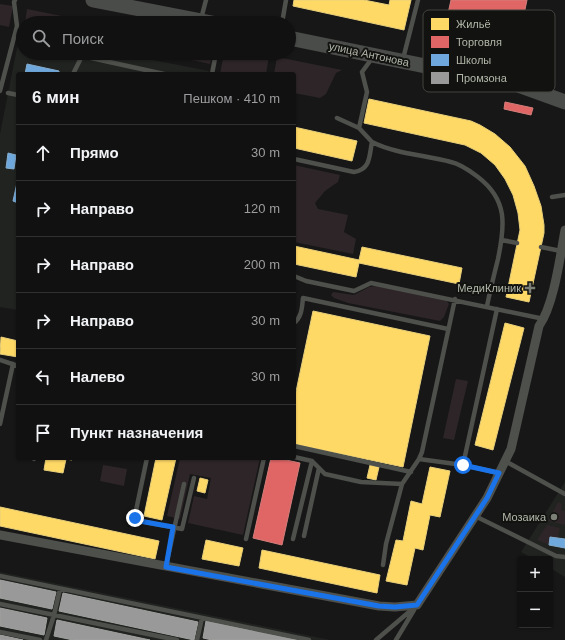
<!DOCTYPE html>
<html lang="ru">
<head>
<meta charset="utf-8">
<style>
  body { margin:0; font-family:Helvetica,sans-serif; background:#1a1a1a; color:#f1f3f6 }
  .controls { position:absolute; right:12px; bottom:12px; display:grid; overflow:hidden; border-radius:4px; box-shadow:0 1px 3px #0004 }
  .controls button { width:36px; height:36px; display:grid; place-items:center; padding:0; border:0; border-bottom:1px solid #303131; background:#111; color:#f1f3f6; font:20px sans-serif }
  .stop { position:absolute; width:12px; height:12px; margin:-9px; border:3px solid #1a73e8; border-radius:50%; background:#fff }
  .stop.end { background:#1a73e8; border-color:#fff; box-shadow:0 1px 4px #0008 }
  .list { margin:0; padding:0; list-style:none }
  h2 { display:flex; justify-content:space-between; align-items:center; height:52px; margin:0; padding:0 16px; font-size:17px }
  h2 small { font-size:13px; font-weight:400; color:#9c9d9f }
  .list li { display:grid; grid-template-columns:26px 1fr auto; gap:12px; align-items:center; box-sizing:border-box; height:56px; padding:0 16px; border-top:1px solid #303131 }
  .list b { display:block; font-size:15px; white-space:nowrap }
  .list em { font-size:13px; font-style:normal; color:#9c9d9f }
  .icon { flex:none; width:22px; height:22px; fill:none; stroke:currentColor; stroke-width:2; stroke-linecap:round; stroke-linejoin:round }
  .map { position:relative; flex:none; width:565px; height:640px; overflow:hidden }
  .search { position:absolute; background:#111; box-shadow:0 1px 3px #0004; left:16px; top:16px; width:280px; height:44px; display:flex; align-items:center; gap:10px; box-sizing:border-box; padding:0 14px; border-radius:22px; color:#9c9d9f; font-size:15px }
  .panel { position:absolute; background:#111; box-shadow:0 1px 3px #0004; left:16px; top:72px; width:280px; height:388px; border-radius:4px }
  .map>svg:first-child { display:block }
</style>
</head>
<body>
<div class="map">
<svg width="565" height="640" viewBox="0 0 565 640">
  <rect width="100%" height="100%" fill="#171717"/>
  <!-- built -->
  <path fill="#212321" d="M20 33 23 34V53H117L209 71 208 74H18V310L0 307V134Z
    M565 482V577L550 568V559H534L521 552Z
    M0 572 330 640H0Z"/>
  <!-- green -->
  <path fill="#2d2527" d="M0 4 13 6 9 27 0 25Z
    M27 9 96 23H25Z
    M158 53H213L210 64Z
    M224 53H253L269 56 266 74H220Z
    M277 57 342 70 336 73 326 94 320 98 294 93V74H274Z
    M294 165 340 175 338 182 325 191 315 203 318 209 348 215 344 232 356 239 353 254 294 242Z
    M377 286 447 301 449 304 444 317 440 321 348 303 334 298 331 295 333 292 354 295 369 287Z
    M456 379 468 381 454 440 443 438Z
    M180 458H260L243 535 188 523 194 496 207 499 211 478 190 474 180 519 167 516Z
    M103 465 127 469 124 486 100 481Z
    M558 502 562 504 561 510 565 511V525L548 521Z
    M547 525 560 528 558 538 550 537 549 545 537 540Z"/>
  <!-- homes -->
  <path fill="#ffd966" stroke="#e8cf7a" d="M294 0H364L389 5 390 0H411L404 30 293 6Z
    M369 99 471 121 480 125 495 134 510 147 525 166 534 186 541 206 544 225V233L529 302 506 297 520 230 518 213 513 195 505 179 495 165 481 153 465 145 364 123Z
    M294 127 357 141 352 161 294 148Z
    M294 246 359 260 362 247 462 268 459 284 359 263 356 277 294 264Z
    M313 311 430 336 403 467 294 444V401Z
    M505 323 524 328 493 450 475 445Z
    M1 337 18 341V357L0 354Z
    M46 458H72V460L66 459 63 473 44 470Z
    M156 458H176L162 520 144 516Z
    M370 465 379 467 376 480 367 478Z
    M430 467 450 471 440 517 430 515 423 550 415 548 407 585 386 581 396 540 403 541 411 501 422 504Z
    M200 478 208 480 205 493 197 491Z
    M0 507 159 541 155 559 0 526Z
    M206 540 243 548 239 566 202 559Z
    M262 550 380 575 377 593 259 568Z"/>
  <!-- shops -->
  <path fill="#e06666" stroke="#d27e7a" d="M451 0H527L516 52 443 36Z
    M505 102 533 108 531 115 504 109Z
    M271 458H277L300 463 282 545 253 538Z"/>
  <!-- schools -->
  <path fill="#6fa8dc" stroke="#83accd" d="M27 64 59 71V74H25Z
    M8 153 16 155 14 169 6 168Z
    M17 183H18V203L13 201Z
    M550 537 565 539V548L549 545Z"/>
  <!-- industry -->
  <path fill="#999" stroke="#a0a29e" d="M0 580 56 592 52 609 0 598Z
    M63 593 198 622 194 640 59 611Z
    M0 608 47 618 44 635 0 626Z
    M57 620 150 640H73L54 636Z
    M206 621 297 640H212L203 638Z
    M0 635 23 640H0Z"/>
  <g fill="none" stroke-linecap="round" stroke-linejoin="round">
    <!-- lane -->
    <path stroke="#4e504c" stroke-width="4.5" d="M201 19 206 0
      M282 23 286 0
      M403 59 418 0
      M73 74 82 56 164 74
      M212 74 216 53
      M0 91 17 26 14 2 15 0
      M8 93 18 95
      M337 118 359 128
      M372 142C396 154 425 155 451 162 461 164 470 171 478 177 508 200 505 225 498 259 494 275 490 291 487 306
      M294 159 354 172C371 169 369 156 372 142L359 128 367 92 362 72 373 57
      M552 197 565 195
      M502 240 517 243
      M541 247 561 251
      M294 276 306 281 354 291 371 283 544 319
      M497 309 463 465 499 473
      M294 323C302 317 302 307 303 298L448 329
      M0 360 18 366
      M0 424 13 364
      M294 446 411 472
      M294 457 312 461 325 474 361 482 402 484 419 459 463 465
      M147 458 134 520 182 529 194 478
      M34 459 35 458
      M419 459 422 452 455 299
      M505 461 565 494
      M475 516 556 556 565 557
      M304 536 319 468
      M246 539 264 458
      M293 539 312 461
      M383 565 386 544 402 484
      M166 566 184 484
      M0 576 309 640
      M0 604 177 640
      M0 632 40 640
      M46 640 54 615 60 589
      M197 640 202 618
      M376 640 416 606
      M396 640 414 610"/>
    <!-- street -->
    <path stroke="#4e504c" stroke-width="9" d="M0 535 379 606 395 607 417 605 487 498 511 449 539 326C554 305 560 257 565 230"/>
    <!-- primary -->
    <path stroke="#4a4c49" stroke-width="15" d="M93 0 212 23
      M289 38 518 85 565 102"/>
  </g>
  <g fill="none" stroke-linecap="round" stroke-linejoin="round">
    <!-- route -->
    <path stroke="#1a73e8" stroke-width="5" d="M135 518 134 520 173 527 166 567 379 606 395 607 417 605 487 498 499 473 463 465"/>
  </g>
  <!-- markers -->
  <g fill="#7c7f76" stroke="#121311" stroke-width="1.5">
    <path d="M528 282h4v4h4v4h-4v4h-4v-4h-4v-4h4z"/>
    <circle cx="554" cy="517" r="4"/>
  </g>
  <g text-anchor="middle" stroke-width="4" stroke-linejoin="round" paint-order="stroke">
    <!-- street labels -->
    <g font-size="11" fill="#b2b7a9" stroke="#121311">
      <text transform="translate(369 54) rotate(12)" y="4">улица Антонова</text>
    </g>
    <!-- poi labels -->
    <g font-size="11" fill="#b2b7a9" stroke="#121311" text-anchor="end">
      <text x="521" y="292">МедиКлиник</text>
      <text x="546" y="521">Мозаика</text>
    </g>
  </g>
  <!-- legend -->
  <rect x="423" y="10" width="132" height="82" rx="6" fill="#121311" stroke="#42443f" stroke-width="1"/>
  <rect x="431" y="18" width="18" height="12" fill="#ffd966"/>
  <rect x="431" y="36" width="18" height="12" fill="#e06666"/>
  <rect x="431" y="54" width="18" height="12" fill="#6fa8dc"/>
  <rect x="431" y="72" width="18" height="12" fill="#999"/>
  <g font-size="11" fill="#b2b7a9">
    <text x="456" y="28">Жильё</text>
    <text x="456" y="46">Торговля</text>
    <text x="456" y="64">Школы</text>
    <text x="456" y="82">Промзона</text>
  </g>
</svg>
<div class="controls">
<button>+</button>
<button>−</button>
</div>
<div class="stop" style="left:463px;top:465px"></div>
<div class="stop end" style="left:135px;top:518px"></div>
<div class="search"><svg class="icon" aria-label="search" viewBox="0 0 24 24"><circle cx="10" cy="10" r="6"/><path d="M15 15l6 6"/></svg>Поиск</div>
<section class="panel">
<h2>6 мин<small>Пешком · 410 m</small></h2>
<ul class="list">
<li><svg class="icon" aria-label="ahead" viewBox="0 0 24 24"><path d="M12 20V5M6 11l6-6 6 6"/></svg><div><b>Прямо</b></div><em>30 m</em></li>
<li><svg class="icon" aria-label="right" viewBox="0 0 24 24"><path d="M7 20v-9h11M14 6l5 5-5 5"/></svg><div><b>Направо</b></div><em>120 m</em></li>
<li><svg class="icon" aria-label="right" viewBox="0 0 24 24"><path d="M7 20v-9h11M14 6l5 5-5 5"/></svg><div><b>Направо</b></div><em>200 m</em></li>
<li><svg class="icon" aria-label="right" viewBox="0 0 24 24"><path d="M7 20v-9h11M14 6l5 5-5 5"/></svg><div><b>Направо</b></div><em>30 m</em></li>
<li><svg class="icon" aria-label="left" viewBox="0 0 24 24"><path d="M17 20v-9H6M10 6l-5 5 5 5"/></svg><div><b>Налево</b></div><em>30 m</em></li>
<li><svg class="icon" aria-label="arrive" viewBox="0 0 24 24"><path d="M6 21V4h12l-3 4 3 4H6"/></svg><div><b>Пункт назначения</b></div></li>
</ul>
</section>
</div>
</body>
</html>
